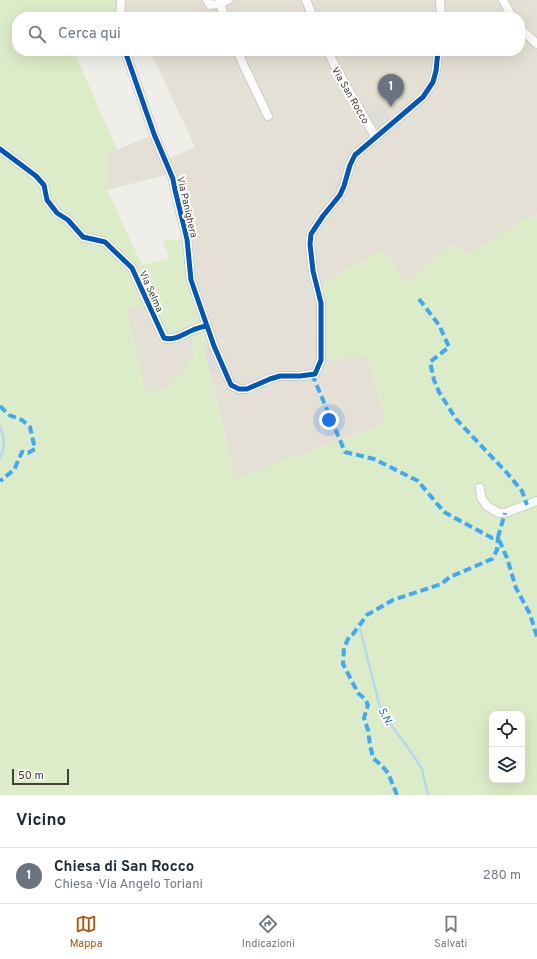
<!DOCTYPE html>
<html lang="it">
<head>
<meta charset="utf-8">
<style>
  body { margin:0; font-family:Overpass,sans-serif; background:#f2f2f3; color:#1f2937 }
  .controls { position:absolute; right:12px; bottom:12px; display:grid; overflow:hidden; border-radius:8px; box-shadow:0 4px 16px #0002 }
  .controls button { width:36px; height:36px; display:grid; place-items:center; padding:0; border:0; border-bottom:1px solid #e0e1e3; background:#fff; color:#1f2937; font:20px sans-serif }
  .scale { position:absolute; left:12px; bottom:10px; width:57px; box-sizing:border-box; padding-left:4px; border:2px solid #464035; border-top:0; font-size:11px; line-height:14px; white-space:nowrap; color:#464035; -webkit-text-stroke:3px #fff; paint-order:stroke }
  .you { position:absolute; left:329px; top:420px; width:14px; height:14px; margin:-10px; border:3px solid #fff; border-radius:50%; background:#1a73e8; box-shadow:0 0 0 6px #1a73e833 }
  .badge { display:grid; place-items:center; width:26px; height:26px; border-radius:50%; background:#b45309; color:#fff; font-size:13px; font-weight:700 }
  .pin { position:absolute; translate:-50% -33px; filter:drop-shadow(0 1px 2px #0008) }
  .pin::after { content:''; position:absolute; top:21px; width:14px; height:12px; background:inherit; clip-path:polygon(0 0,100% 0,50% 100%) }
  .list { margin:0; padding:0; list-style:none }
  h2 { display:flex; justify-content:space-between; align-items:center; height:52px; margin:0; padding:0 16px; font-size:17px }
  h2 small { font-size:13px; font-weight:400; color:#747a83 }
  .list li { display:grid; grid-template-columns:26px 1fr auto; gap:12px; align-items:center; box-sizing:border-box; height:56px; padding:0 16px; border-top:1px solid #e0e1e3 }
  .list b { display:block; font-size:15px; white-space:nowrap }
  .list p { margin:0; font-size:13px; white-space:nowrap; color:#747a83 }
  .list em { font-size:13px; font-style:normal; color:#747a83 }
  .icon { flex:none; width:22px; height:22px; fill:none; stroke:currentColor; stroke-width:2; stroke-linecap:round; stroke-linejoin:round }
  .map { position:relative; flex:none; width:537px; height:795px; overflow:hidden }
  .search { position:absolute; background:#fff; box-shadow:0 4px 16px #0002; left:12px; right:12px; top:12px; height:44px; display:flex; align-items:center; gap:10px; box-sizing:border-box; padding:0 14px; border-radius:16px; color:#747a83; font-size:15px }
  .sheet { height:108px; background:#fff }
  nav { display:flex; justify-content:space-around; align-items:center; box-sizing:border-box; height:56px; border-top:1px solid #e0e1e3; background:#fff; font-size:11px; color:#747a83 }
  nav a { display:grid; justify-items:center; gap:2px }
  nav .on { color:#b45309 }
  .map>svg:first-child { display:block }
</style>
</head>
<body>
<div class="map">
<svg width="537" height="795" viewBox="0 0 537 795">
  <rect width="100%" height="100%" fill="#f0eee8"/>
  <!-- residential -->
  <path fill="#e4e0d5" d="M125 0H537V212L469 255 451 244 407 283 383 250 320 285 368 357 386 423 235 479 210 375 226 370 190 280 181 203 183 183 165 175 107 190V154L157 133 166 160 195 147 150 51H520V17H124Z
    M148 303 194 330 193 359 165 389 146 393 126 310Z"/>
  <!-- green -->
  <path fill="#dcebc8" fill-rule="evenodd" d="M0 0H117V17H17V51H87L76 56 117 150 107 154V190L142 265 170 258 163 241 186 239 190 280 212 344 204 347 216 403 235 479 341 440 386 423 368 357 322 360 320 285 383 250 407 283 451 244 469 255 537 212V795H0ZM148 303 170 340 194 330 193 359 165 389 146 392 127 310ZM492 714H522V780H492Z"/>
  <!-- parking -->
  <path fill="#dfddd8" d="M381 104 393 121 376 134 365 116Z
    M355 155 340 195 332 184 342 177 336 167Z
    M212 344 221 372 210 375 204 346Z"/>
  <g fill="none" stroke-linecap="round" stroke-linejoin="round">
    <!-- stream -->
    <path stroke="#b8d6ef" stroke-width="2.5" d="M0 426C4 439 6 445 0 458
      M360 629 381 711 411 752 422 769 428 795"/>
    <defs>
      <path id="minor" d="M207 0 210 5C217 5 222 3 228 0
        M306 0 313 17
        M440 0 441 17
        M503 0 512 17
        M220 4 225 17
        M120 17 121 0
        M520 28 537 44
        M125 51 154 134 173 179 175 190 187 239 191 280 214 346 231 385 239 389H247L270 379 280 376H300L315 374 321 360V303L313 271 310 244 311 234 323 216 340 195 344 186 350 165 355 155 423 97 433 82 436 71 438 51
        M238 51 243 64 268 116
        M328 51 335 66 376 138
        M0 149 36 176 44 185 47 200 57 213 68 220 83 237 105 242 132 268 164 338C175 341 183 334 193 330 197 328 202 327 206 326
        M480 488 481 497 487 506 499 513H505L537 501"/>
    </defs>
    <!-- minor casing -->
    <use href="#minor" stroke="#ceccc6" stroke-width="10"/>
    <!-- minor -->
    <use href="#minor" stroke="#fdfcfc" stroke-width="8"/>
    <!-- quiet -->
    <path stroke="#3fa9f5" stroke-width="4" stroke-dasharray="8 4" stroke-linecap="butt" d="M419 299 439 325 449 347 430 362 434 380 439 392 456 419 507 473 522 491 527 505
      M312 374 345 452 374 459 418 481 444 512 492 538 498 537 505 513
      M0 406 9 415 22 420 30 427 35 449 28 453 22 452 14 470 0 481
      M499 540 507 558 516 588 530 614 537 637
      M397 795 388 773 382 766 373 758 370 745 368 730 364 718 368 705 365 699 358 693 343 664 344 648 349 637 353 634 367 615 393 600 441 584 450 577 492 559 497 550 498 537"/>
    <defs>
      <path id="cycleway" d="M125 51 154 134 173 179 175 190 187 239 191 280 214 346 231 385 239 389H247L270 379 280 376H300L315 374 321 360V303L313 271 310 244 311 234 323 216 340 195 344 186 350 165 355 155 423 97 433 82 436 71 438 51
        M0 149 36 176 44 185 47 200 57 213 68 220 83 237 105 242 132 268 164 338C175 341 183 334 193 330 197 328 202 327 206 326"/>
    </defs>
    <!-- cycleway casing -->
    <use href="#cycleway" stroke="#fff" stroke-width="8"/>
    <!-- cycleway -->
    <use href="#cycleway" stroke="#0057b8" stroke-width="5"/>
  </g>
  <g text-anchor="middle" stroke-width="4" stroke-linejoin="round" paint-order="stroke">
    <!-- street labels -->
    <g font-size="10" fill="#464035" stroke="#fff">
      <text transform="translate(351 95) rotate(60)" y="4">Via San Rocco</text>
      <text transform="translate(188 207) rotate(77)" y="4">Via Panighera</text>
      <text transform="translate(152 291) rotate(66)" y="4">Via Selma</text>
    </g>
    <!-- water labels -->
    <g font-size="11" font-style="italic" fill="#2b74b4" stroke="#fff">
      <text transform="translate(386 716) rotate(60)" y="4">S.N.</text>
    </g>
  </g>
</svg>
<div class="controls">
<button><svg class="icon" aria-label="locate" viewBox="0 0 24 24"><circle cx="12" cy="12" r="6"/><path d="M12 2v4M12 18v4M2 12h4M18 12h4"/></svg></button>
<button><svg class="icon" aria-label="layers" viewBox="0 0 24 24"><path d="M12 4l9 5-9 5-9-5zM3 14l9 5 9-5"/></svg></button>
</div>
<div class="scale">50 m</div>
<div class="you"></div>
<div class="pin badge" style="left:391px;top:107px;background:#6b7280">1</div>
<div class="search"><svg class="icon" aria-label="search" viewBox="0 0 24 24"><circle cx="10" cy="10" r="6"/><path d="M15 15l6 6"/></svg>Cerca qui</div>
</div>
<section class="sheet">
<h2>Vicino<small></small></h2>
<ul class="list">
<li><span class="badge" style="background:#6b7280">1</span><div><b>Chiesa di San Rocco</b><p>Chiesa · Via Angelo Toriani</p></div><em>280 m</em></li>
</ul>
</section>
<nav>
<a class="on"><svg class="icon" aria-label="map" viewBox="0 0 24 24"><path d="M3 6l6-2 6 2 6-2v14l-6 2-6-2-6 2zM9 4v14M15 6v14"/></svg>Mappa</a>
<a><svg class="icon" aria-label="directions" viewBox="0 0 24 24"><path d="M12 3l9 9-9 9-9-9zM9 14v-3h6M13 9l2 2-2 2"/></svg>Indicazioni</a>
<a><svg class="icon" aria-label="saved" viewBox="0 0 24 24"><path d="M7 4h10v16l-5-4-5 4z"/></svg>Salvati</a>
</nav>
</body>
</html>
